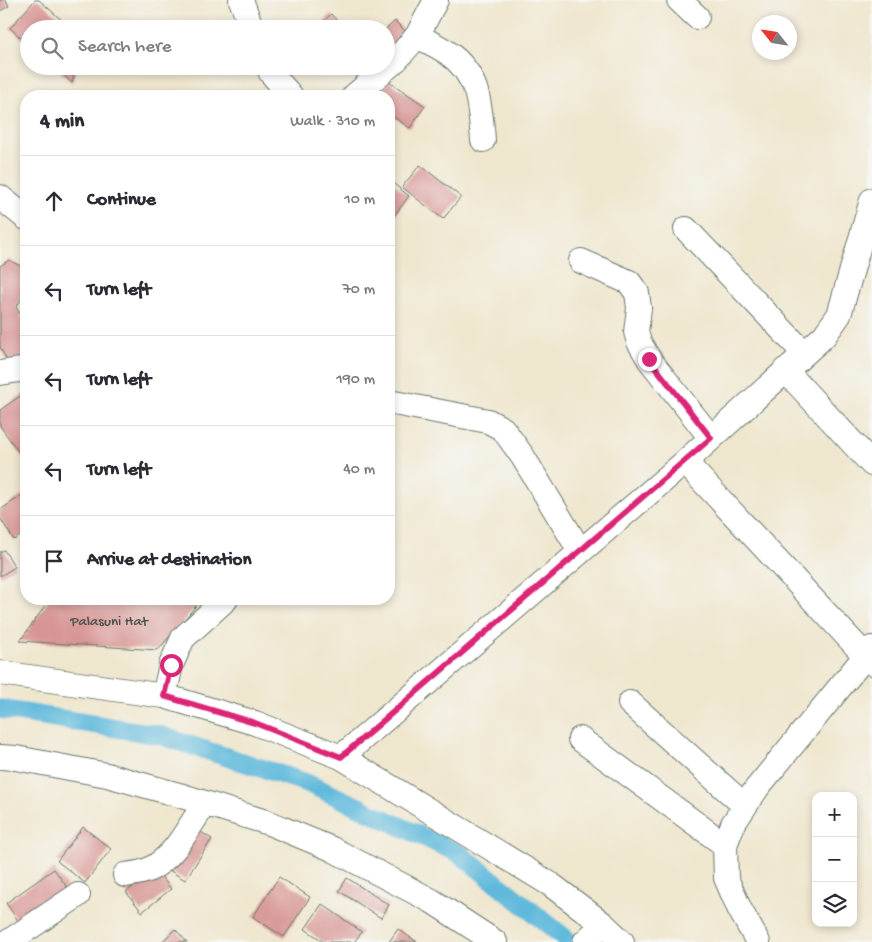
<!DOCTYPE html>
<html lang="en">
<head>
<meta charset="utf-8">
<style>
  body { margin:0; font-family:"Gochi Hand",sans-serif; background:#f2f2f3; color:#2b2b33 }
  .controls { position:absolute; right:15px; bottom:15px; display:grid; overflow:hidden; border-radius:10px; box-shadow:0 2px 8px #0003 }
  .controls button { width:45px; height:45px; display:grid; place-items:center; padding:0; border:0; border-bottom:1px solid #e1e1e2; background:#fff; color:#2b2b33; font:25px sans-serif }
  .compass { position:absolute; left:752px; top:15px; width:45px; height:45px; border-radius:50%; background:#fff; box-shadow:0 2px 8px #0003; rotate:300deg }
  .stop { position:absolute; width:15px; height:15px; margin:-11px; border:4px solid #db2777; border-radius:50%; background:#fff }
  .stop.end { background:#db2777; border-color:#fff; box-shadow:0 1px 5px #0008 }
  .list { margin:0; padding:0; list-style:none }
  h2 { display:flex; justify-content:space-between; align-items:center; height:65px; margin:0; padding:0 20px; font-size:21px }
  h2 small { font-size:16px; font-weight:400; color:#7c7c81 }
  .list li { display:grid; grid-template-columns:32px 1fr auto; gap:15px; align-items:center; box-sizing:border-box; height:90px; padding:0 20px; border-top:1px solid #e1e1e2 }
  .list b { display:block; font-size:19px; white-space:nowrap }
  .list em { font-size:16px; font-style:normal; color:#7c7c81 }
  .icon { flex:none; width:28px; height:28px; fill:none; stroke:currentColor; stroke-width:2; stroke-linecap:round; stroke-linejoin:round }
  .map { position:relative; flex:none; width:872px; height:942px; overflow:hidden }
  .search { position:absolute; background:#fff; box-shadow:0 2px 8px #0003; left:20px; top:20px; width:375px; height:55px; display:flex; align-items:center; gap:12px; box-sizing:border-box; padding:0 18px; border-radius:28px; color:#7c7c81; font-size:19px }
  .panel { position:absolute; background:#fff; box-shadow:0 2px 8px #0003; left:20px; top:90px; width:375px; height:515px; border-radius:20px }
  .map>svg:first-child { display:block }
</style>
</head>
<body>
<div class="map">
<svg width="872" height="942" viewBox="0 0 872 942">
  <rect width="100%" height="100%" fill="#f6f6f2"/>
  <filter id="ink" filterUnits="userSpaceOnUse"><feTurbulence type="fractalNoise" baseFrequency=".02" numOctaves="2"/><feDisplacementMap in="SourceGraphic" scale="10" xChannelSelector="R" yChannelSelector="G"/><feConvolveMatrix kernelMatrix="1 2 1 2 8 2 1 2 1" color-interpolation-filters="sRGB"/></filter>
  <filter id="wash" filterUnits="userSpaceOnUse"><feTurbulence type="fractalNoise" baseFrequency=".0096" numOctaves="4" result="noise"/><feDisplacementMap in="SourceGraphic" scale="20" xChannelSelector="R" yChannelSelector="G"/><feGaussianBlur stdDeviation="1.12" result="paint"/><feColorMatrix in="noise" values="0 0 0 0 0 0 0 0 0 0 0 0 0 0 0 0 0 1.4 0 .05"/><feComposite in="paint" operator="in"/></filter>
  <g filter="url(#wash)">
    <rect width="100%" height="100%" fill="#efe6ce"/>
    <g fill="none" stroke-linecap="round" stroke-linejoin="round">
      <!-- canal -->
      <path stroke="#5eb9db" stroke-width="19" d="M0 709 159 735 307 783 460 854 570 942"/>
    </g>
    <g id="blocks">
      <!-- building -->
      <path fill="#d79594" d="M0 0H6L9 6 0 11Z
        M35 0H39L66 24 61 29H29V45L10 28Z
        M331 14 345 29H321L319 26Z
        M395 21 411 37 392 54 386 48V29Z
        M54 66H77L72 83Z
        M314 66H326L319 72Z
        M387 80 425 106 410 128 389 114V96H376Z
        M420 165 461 197 443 219 402 187Z
        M389 180 409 196 394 216 389 212Z
        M9 260 26 269V293L16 307 26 325V360L9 365 0 347V266Z
        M26 392V456L23 458 0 426V410Z
        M26 493V532L14 540 0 518V510Z
        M4 550 15 567 0 576V552Z
        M50 599H202L158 650 20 641Z
        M83 827 111 849 85 883 57 861Z
        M196 829 212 839 185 880 169 870Z
        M54 869 72 894 23 928 6 903Z
        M156 870 171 889 142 912 126 892Z
        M279 877 310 897 284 937 253 917Z
        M347 878 389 905 381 918 339 891Z
        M322 904 362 932 354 942H324L305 929Z
        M175 929 187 942H162Z
        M398 929 417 942H389Z"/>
    </g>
  </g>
  <g filter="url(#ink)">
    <use href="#blocks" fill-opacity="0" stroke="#68786a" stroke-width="1"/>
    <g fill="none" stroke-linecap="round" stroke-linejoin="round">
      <defs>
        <path id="minor" d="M241 0 252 29
          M679 0 697 17
          M417 36C427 41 438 46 448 53 479 75 480 105 483 140
          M268 66 271 73 291 96
          M354 96 396 60 417 36 436 0
          M0 197 26 218
          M686 229 804 353
          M581 261 629 282 637 293 639 308 636 332 639 342 649 359 711 438
          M785 370 872 464
          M0 373 26 369
          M389 402 488 421 503 429 523 457 580 551
          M685 462 872 663
          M0 673 164 696 255 723 341 757 550 884 603 924 622 942
          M164 696 171 665 183 638 226 599
          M630 703 745 806
          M580 739 725 845
          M0 757 16 758 107 775 179 795 269 823 332 849 432 901 495 942
          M341 757 685 462 824 336 839 315 872 200
          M125 875C132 874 141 873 148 870 175 858 189 826 205 803
          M8 942 78 895
          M585 942 603 924
          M758 942 739 908 726 878 725 845 733 824 757 788 872 648"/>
      </defs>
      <!-- minor casing -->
      <use href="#minor" stroke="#68786a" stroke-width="26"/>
      <!-- minor -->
      <use href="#minor" stroke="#fff" stroke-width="24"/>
    </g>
  </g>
  <g fill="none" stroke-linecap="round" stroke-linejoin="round" filter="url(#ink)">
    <!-- route -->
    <path stroke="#db2777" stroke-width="6" d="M171 665 164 696 255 723 341 757 711 438 649 359"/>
  </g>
  <g text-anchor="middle" stroke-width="5" stroke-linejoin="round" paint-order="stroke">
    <!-- number labels -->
    <g font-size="15" fill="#4d534c">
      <text x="109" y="625">Palasuni Hat</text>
    </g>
  </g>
</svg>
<div class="controls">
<button>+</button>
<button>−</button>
<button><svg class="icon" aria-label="layers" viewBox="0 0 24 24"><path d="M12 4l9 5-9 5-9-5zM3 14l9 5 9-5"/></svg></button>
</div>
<svg class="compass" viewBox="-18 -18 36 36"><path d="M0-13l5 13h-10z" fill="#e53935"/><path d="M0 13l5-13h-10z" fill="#7c7c81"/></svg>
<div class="stop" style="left:171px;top:665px"></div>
<div class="stop end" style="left:649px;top:359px"></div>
<div class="search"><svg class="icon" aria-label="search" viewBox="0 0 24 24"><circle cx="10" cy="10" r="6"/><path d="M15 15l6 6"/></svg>Search here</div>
<section class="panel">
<h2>4 min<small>Walk · 310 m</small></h2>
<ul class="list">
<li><svg class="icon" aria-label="ahead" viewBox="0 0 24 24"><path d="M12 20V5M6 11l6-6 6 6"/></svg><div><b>Continue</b></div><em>10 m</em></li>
<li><svg class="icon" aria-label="left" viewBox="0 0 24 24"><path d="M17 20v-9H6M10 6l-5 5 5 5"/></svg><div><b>Turn left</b></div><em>70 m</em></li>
<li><svg class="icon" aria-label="left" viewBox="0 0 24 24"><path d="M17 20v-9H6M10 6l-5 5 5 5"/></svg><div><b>Turn left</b></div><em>190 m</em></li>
<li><svg class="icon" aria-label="left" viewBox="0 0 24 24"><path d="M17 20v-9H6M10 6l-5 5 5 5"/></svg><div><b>Turn left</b></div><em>40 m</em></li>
<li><svg class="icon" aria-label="arrive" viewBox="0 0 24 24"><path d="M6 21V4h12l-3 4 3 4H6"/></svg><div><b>Arrive at destination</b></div></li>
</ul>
</section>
</div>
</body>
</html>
